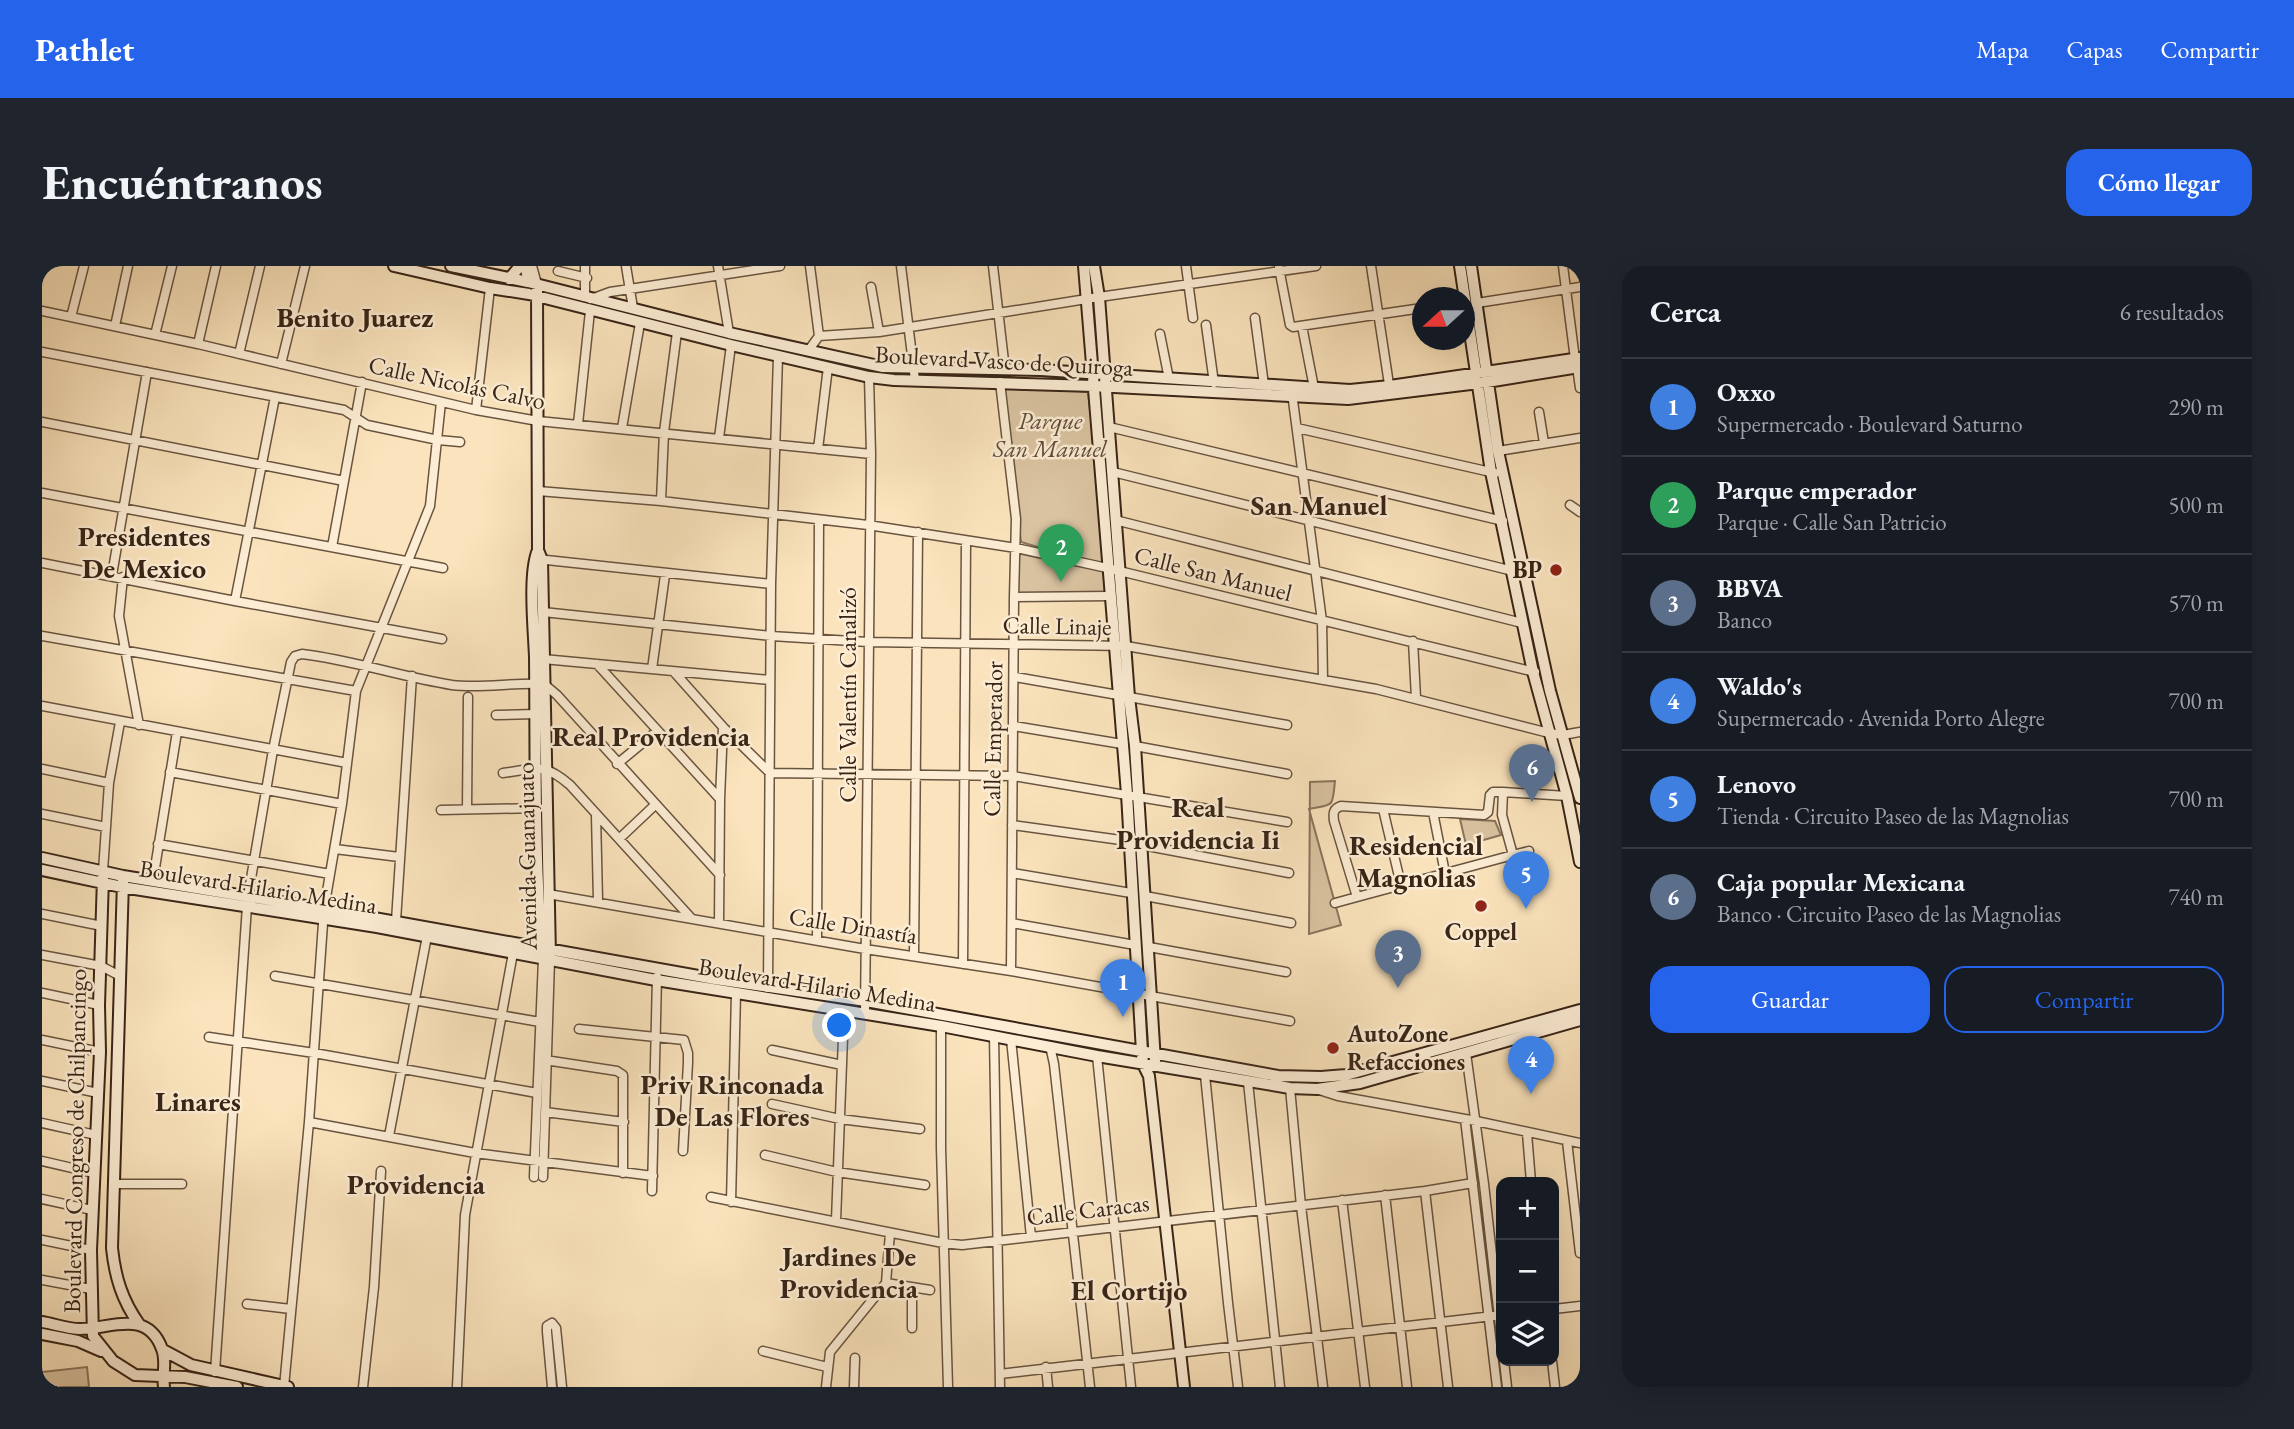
<!DOCTYPE html>
<html lang="es">
<head>
<meta charset="utf-8">
<style>
  body { margin:0; font-family:"EB Garamond",serif; background:#20242c; color:#f1f3f6 }
  .controls { position:absolute; right:21px; bottom:21px; display:grid; overflow:hidden; border-radius:14px; box-shadow:0 7px 28px #0002 }
  .controls button { width:63px; height:63px; display:grid; place-items:center; padding:0; border:0; border-bottom:2px solid #363941; background:#171b24; color:#f1f3f6; font:35px sans-serif }
  .compass { position:absolute; left:1370px; top:21px; width:63px; height:63px; border-radius:50%; background:#171b24; box-shadow:0 7px 28px #0002; rotate:249deg }
  .you { position:absolute; left:798px; top:760px; width:24px; height:24px; margin:-18px; border:5px solid #fff; border-radius:50%; background:#1a73e8; box-shadow:0 0 0 10px #1a73e833 }
  .badge { display:grid; place-items:center; width:46px; height:46px; border-radius:50%; background:#2563eb; color:#fff; font-size:23px; font-weight:700 }
  .pin { position:absolute; translate:-50% -58px; filter:drop-shadow(0 2px 4px #0008) }
  .pin::after { content:''; position:absolute; top:37px; width:24px; height:21px; background:inherit; clip-path:polygon(0 0,100% 0,50% 100%) }
  .list { margin:0; padding:0; list-style:none }
  h2 { display:flex; justify-content:space-between; align-items:center; height:91px; margin:0; padding:0 28px; font-size:30px }
  h2 small { font-size:23px; font-weight:400; color:#9ea1a6 }
  .list li { display:grid; grid-template-columns:46px 1fr auto; gap:21px; align-items:center; box-sizing:border-box; height:98px; padding:0 28px; border-top:2px solid #363941 }
  .list b { display:block; font-size:26px; white-space:nowrap }
  .list p { margin:0; font-size:23px; white-space:nowrap; color:#9ea1a6 }
  .list em { font-size:23px; font-style:normal; color:#9ea1a6 }
  .actions { display:flex; gap:14px; padding:21px 28px }
  .actions a { flex:1; padding:16px 0; border:2px solid #2563eb; border-radius:21px; text-align:center; font-size:24px; color:#2563eb }
  .actions .main { background:#2563eb; color:#fff }
  .icon { flex:none; width:38px; height:38px; fill:none; stroke:currentColor; stroke-width:2; stroke-linecap:round; stroke-linejoin:round }
  .map { position:relative; flex:none; width:1538px; height:1121px; overflow:hidden; border-radius:21px }
  header { display:flex; align-items:center; gap:42px; box-sizing:border-box; height:98px; padding:0 35px; background:#2563eb; color:#fff }
  header strong { font-size:33px }
  nav { display:flex; gap:38px; margin-inline-start:auto; font-size:24px }
  .intro { display:flex; align-items:center; justify-content:space-between; box-sizing:border-box; height:168px; padding:0 42px }
  h1 { margin:0; font-size:49px }
  .button { padding:18px 32px; border-radius:21px; background:#2563eb; color:#fff; font-size:24px; font-weight:700 }
  main { display:flex; gap:42px; padding:0 42px }
  aside { flex:1; background:#171b24; border-radius:21px; box-shadow:0 7px 28px #0002 }
  .map>svg:first-child { display:block }
</style>
</head>
<body>
<header>
<strong>Pathlet</strong>
<nav><a>Mapa</a><a>Capas</a><a>Compartir</a></nav>
</header>
<div class="intro"><h1>Encuéntranos</h1><a class="button">Cómo llegar</a></div>
<main>
<div class="map">
<svg width="1538" height="1121" viewBox="0 0 1538 1121">
  <rect width="100%" height="100%" fill="#fbe4bd"/>
  <filter id="stains"><feTurbulence type="fractalNoise" baseFrequency=".00286" numOctaves="4"/><feColorMatrix values="0 0 0 0 .2 0 0 0 0 .09 0 0 0 0 .02 0 0 0 .5 -.17"/></filter>
  <radialGradient id="worn" r=".72"><stop offset=".6" stop-color="#630" stop-opacity="0"/><stop offset="1" stop-color="#630" stop-opacity=".3"/></radialGradient>
  <!-- green -->
  <path fill="#dac3a1" stroke="#89745c" stroke-width="2" d="M960 119 1046 126 1068 330 972 331 974 282 1053 298 979 276Z
    M1293 515C1290 542 1293 538 1267 543L1299 659 1267 668 1268 516Z
    M1418 553 1453 555 1459 569 1424 579Z
    M45 1101 47 1121H0V1106Z"/>
  <g fill="none" stroke-linecap="round" stroke-linejoin="round">
    <defs>
      <path id="street" d="M482 0 486 16
        M490 0 495 18
        M543 0V31
        M584 0 591 42
        M676 0 687 67
        M768 0 777 70
        M859 0 873 114
        M951 0 963 104
        M1144 0 1151 52
        M1329 0 1348 125
        M1521 0 1533 93
        M1237 2 1248 59 1251 61 1380 42
        M516 5 545 12
        M829 21 837 66
        M549 33 568 26 738 0
        M1435 37 1538 21
        M0 45 156 78 434 144 496 155 829 188
        M29 51 42 0
        M1213 52 1222 119
        M1164 59 1172 117
        M73 60 86 0
        M1260 60 1272 122
        M1118 68 1127 113
        M113 69 130 0
        M156 78 174 0
        M766 85 777 70 837 66 1057 31 1274 0
        M0 86 302 144 325 159 396 174 418 176
        M197 88 218 0
        M239 98 263 0
        M1535 101 1538 122
        M958 116 974 253 972 331 969 705
        M1250 127 1280 355 1281 414
        M434 144 448 22
        M1497 146 1502 177
        M0 156 302 215
        M536 158 548 45
        M1067 161 1461 255
        M580 162 598 57
        M1255 162 1453 207
        M677 172 689 79
        M776 183 786 101
        M1456 185 1538 172
        M1071 206 1471 305
        M496 225 619 235 826 259 974 282 1065 302 1493 406
        M0 227 401 302
        M619 235 622 166 635 66
        M1528 239 1538 246
        M1073 254 1480 357
        M290 281 320 116
        M495 293 729 318
        M0 297 193 335 400 373
        M70 309 105 106
        M81 311 77 350 97 459
        M972 331 1068 330
        M193 335 233 131
        M501 346 729 370 826 376 1084 380 1334 423 1507 467 1521 469 1538 466
        M0 370 314 425
        M1371 375 1374 432
        M501 393 728 414
        M555 398 678 533
        M610 403 623 309
        M633 407 681 461 728 507 971 510 1245 556
        M973 411 1076 429
        M1087 431 1245 459
        M0 440 305 497
        M454 449 494 448
        M972 460 1080 478
        M1093 480 1245 508
        M575 498 615 465
        M0 503 67 517
        M128 506 300 538
        M461 507C494 503 500 495 528 519L649 652
        M1461 526 1460 549 1471 589 1315 631 1292 555C1291 547 1291 543 1299 540L1442 549 1446 546 1448 529 1451 526H1461L1525 530
        M425 543 426 431
        M1341 543 1359 619
        M399 544 497 542
        M1391 546 1403 607
        M0 548 64 561
        M554 549 556 635
        M970 559 1086 575
        M577 573 613 539
        M116 578 288 608
        M1100 579 1247 607
        M293 583 357 591
        M1471 589 1487 585
        M61 605 67 517 78 456
        M970 607 1089 627
        M111 614 135 466
        M506 628 823 683 969 705 1248 755
        M206 630 231 484 249 396 253 390 260 388C311 394 359 411 410 419 440 423 471 416 502 418L515 429 678 609
        M1103 630 1249 657
        M1293 637 1315 631
        M0 648 60 660
        M354 655 370 410
        M677 657 678 533 681 461
        M970 657 1093 679
        M775 673 777 254
        M1107 681 1244 706
        M0 689 59 700 78 710
        M872 689 876 266
        M921 698 924 275
        M233 710 498 756
        M726 722 729 318 736 90
        M0 727 57 739
        M823 748 829 188 827 111
        M899 760V882L906 1121
        M537 763 642 774 646 787V797L641 885
        M952 770 958 1121
        M167 771 272 787 495 827
        M969 773 989 971
        M0 774 58 786
        M1008 780 1012 798 1048 1121
        M730 784 800 799
        M1424 787 1442 918 1459 1069
        M1055 790 1089 1121
        M503 794 575 805 581 809V907
        M1163 809 1186 1037 1196 1121
        M0 815 56 827
        M1206 816 1238 1121
        M1248 822 1259 940 1281 1121
        M1277 824 1296 830 1434 855 1538 877
        M730 838 798 853 878 863
        M503 846 582 856
        M1423 853 1455 1121
        M267 856 433 887 611 910
        M0 857 54 869
        M1485 867 1489 916
        M347 870 385 670
        M1525 875 1538 987
        M723 889 795 906 883 919
        M0 895 52 907
        M492 911 501 693
        M501 911 508 694
        M71 918H140
        M610 925 615 711
        M1383 925 1406 1121
        M1343 929 1365 1121
        M669 931 901 977 920 979 1383 925 1431 917
        M0 933 50 944
        M1300 934 1323 1121
        M689 936 694 727
        M794 955 802 745
        M0 974 49 984
        M0 1014 49 1023
        M844 1017 888 1024
        M870 1023V1062
        M205 1038 249 1043
        M1512 1043 1538 1040
        M721 1085 785 1101
        M1462 1095 1465 1121
        M1510 1095 1513 1121
        M1004 1101 1006 1121
        M173 1106 205 640
        M958 1108 1459 1049
        M242 1121 267 856 282 643 300 538 314 425 388 240 399 136
        M321 1121 332 1021 339 905
        M415 1121 423 949 471 687
        M510 1121 505 1066V1060L510 1057 514 1062 520 1121
        M784 1121 788 1086 844 1017 848 967
        M812 1121 813 1092"/>
      <path id="secondary" d="M352 0 448 22 487 28 689 79 827 111 852 114 1052 120 1306 133 1445 116 1538 101
        M409 0 486 16 687 67 841 101 999 104 1308 124 1348 120 1538 92
        M1042 0 1085 528 1100 786 1101 798 1107 810 1142 1121
        M1052 0 1057 31 1087 431 1093 480 1113 795
        M1418 0 1449 206 1491 406 1525 530 1538 596
        M1429 0 1456 185 1508 425 1538 532
        M467 13 478 0
        M495 24 496 284C486 307 492 364 493 391 494 489 492 588 500 686
        M496 284 500 294 508 690
        M0 592 81 610 282 643 673 713 824 735 1236 810 1279 811 1304 809 1538 744
        M0 604 80 621 335 661 614 714 899 760 1055 790 1248 822 1275 823 1318 817 1538 754
        M61 611 57 739 58 786 49 984 51 1070 71 1095 93 1109 143 1111 195 1121
        M81 615 70 982C73 1011 80 1034 97 1058
        M0 1056C12 1058 26 1063 38 1063 68 1063 105 1042 120 1083 125 1095 120 1108 122 1121
        M0 1068 36 1075 59 1085
        M121 1084 149 1099 246 1121"/>
    </defs>
    <!-- street casing -->
    <use href="#street" stroke="#695440" stroke-width="11"/>
    <!-- secondary casing -->
    <use href="#secondary" stroke="#382417" stroke-width="14"/>
    <!-- street -->
    <use href="#street" stroke="#fcedd4" stroke-width="8"/>
    <!-- secondary -->
    <use href="#secondary" stroke="#fcedd4" stroke-width="10"/>
  </g>
  <!-- markers -->
  <g fill="#8f2418" stroke="#fcedd4" stroke-width="2.5">
    <circle cx="1514" cy="304" r="7"/>
    <circle cx="1439" cy="640" r="7"/>
    <circle cx="1291" cy="782" r="7"/>
  </g>
  <g text-anchor="middle" stroke-width="5" stroke-linejoin="round" paint-order="stroke">
    <!-- street labels -->
    <g font-size="24" fill="#382417" stroke="#fcedd4">
      <text transform="translate(962 95) rotate(3)" y="8">Boulevard Vasco de Quiroga</text>
      <text transform="translate(415 117) rotate(12)" y="8">Calle Nicolás Calvo</text>
      <text transform="translate(1171 308) rotate(14)" y="8">Calle San Manuel</text>
      <text transform="translate(1015 360) rotate(1)" y="8">Calle Linaje</text>
      <text transform="translate(806 429) rotate(-90)" y="8">Calle Valentín Canalizó</text>
      <text transform="translate(951 473) rotate(-89)" y="8">Calle Emperador</text>
      <text transform="translate(485 590) rotate(-91)" y="8">Avenida Guanajuato</text>
      <text transform="translate(216 621) rotate(9)" y="8">Boulevard Hilario Medina</text>
      <text transform="translate(811 660) rotate(9)" y="8">Calle Dinastía</text>
      <text transform="translate(775 719) rotate(9)" y="8">Boulevard Hilario Medina</text>
      <text transform="translate(33 875) rotate(-89)" y="8">Boulevard Congreso de Chilpancingo</text>
      <text transform="translate(1046 944) rotate(-7)" y="8">Calle Caracas</text>
    </g>
    <!-- park labels -->
    <g font-size="24" font-style="italic" fill="#604c3a" stroke="#fcedd4">
      <text x="1008" y="163">Parque<tspan x="1008" dy="28">San Manuel</tspan></text>
    </g>
    <!-- poi labels -->
    <g font-size="24" font-weight="bold" fill="#382417" stroke="#fcedd4" text-anchor="end">
      <text x="1500" y="312">BP</text>
      <text x="1439" y="674" text-anchor="middle">Coppel</text>
      <text x="1305" y="776" text-anchor="start">AutoZone<tspan x="1305" dy="28">Refacciones</tspan></text>
    </g>
    <!-- quarter labels -->
    <g font-size="28" font-weight="bold" fill="#382417" stroke="#fcedd4">
      <text x="313" y="61">Benito Juarez</text>
      <text x="1277" y="249">San Manuel</text>
      <text x="102" y="280">Presidentes<tspan x="102" dy="32">De Mexico</tspan></text>
      <text x="609" y="480">Real Providencia</text>
      <text x="1156" y="551">Real<tspan x="1156" dy="32">Providencia Ii</tspan></text>
      <text x="1374" y="589">Residencial<tspan x="1374" dy="32">Magnolias</tspan></text>
      <text x="690" y="828">Priv Rinconada<tspan x="690" dy="32">De Las Flores</tspan></text>
      <text x="156" y="845">Linares</text>
      <text x="374" y="928">Providencia</text>
      <text x="807" y="1000">Jardines De<tspan x="807" dy="32">Providencia</tspan></text>
      <text x="1087" y="1034">El Cortijo</text>
    </g>
  </g>
  <rect width="100%" height="100%" filter="url(#stains)"/>
  <rect width="100%" height="100%" fill="url(#worn)"/>
</svg>
<div class="controls">
<button>+</button>
<button>−</button>
<button><svg class="icon" aria-label="layers" viewBox="0 0 24 24"><path d="M12 4l9 5-9 5-9-5zM3 14l9 5 9-5"/></svg></button>
</div>
<svg class="compass" viewBox="-18 -18 36 36"><path d="M0-13l5 13h-10z" fill="#e53935"/><path d="M0 13l5-13h-10z" fill="#9ea1a6"/></svg>
<div class="you"></div>
<div class="pin badge" style="left:1081px;top:751px;background:#3f7fe0">1</div>
<div class="pin badge" style="left:1019px;top:316px;background:#2e9e5b">2</div>
<div class="pin badge" style="left:1356px;top:722px;background:#5c6f8a">3</div>
<div class="pin badge" style="left:1489px;top:828px;background:#3f7fe0">4</div>
<div class="pin badge" style="left:1484px;top:643px;background:#3f7fe0">5</div>
<div class="pin badge" style="left:1490px;top:536px;background:#5c6f8a">6</div>
</div>
<aside>
<h2>Cerca<small>6 resultados</small></h2>
<ul class="list">
<li><span class="badge" style="background:#3f7fe0">1</span><div><b>Oxxo</b><p>Supermercado · Boulevard Saturno</p></div><em>290 m</em></li>
<li><span class="badge" style="background:#2e9e5b">2</span><div><b>Parque emperador</b><p>Parque · Calle San Patricio</p></div><em>500 m</em></li>
<li><span class="badge" style="background:#5c6f8a">3</span><div><b>BBVA</b><p>Banco</p></div><em>570 m</em></li>
<li><span class="badge" style="background:#3f7fe0">4</span><div><b>Waldo's</b><p>Supermercado · Avenida Porto Alegre</p></div><em>700 m</em></li>
<li><span class="badge" style="background:#3f7fe0">5</span><div><b>Lenovo</b><p>Tienda · Circuito Paseo de las Magnolias</p></div><em>700 m</em></li>
<li><span class="badge" style="background:#5c6f8a">6</span><div><b>Caja popular Mexicana</b><p>Banco · Circuito Paseo de las Magnolias</p></div><em>740 m</em></li>
</ul>
<div class="actions"><a class="main">Guardar</a><a>Compartir</a></div>
</aside>
</main>
</body>
</html>
